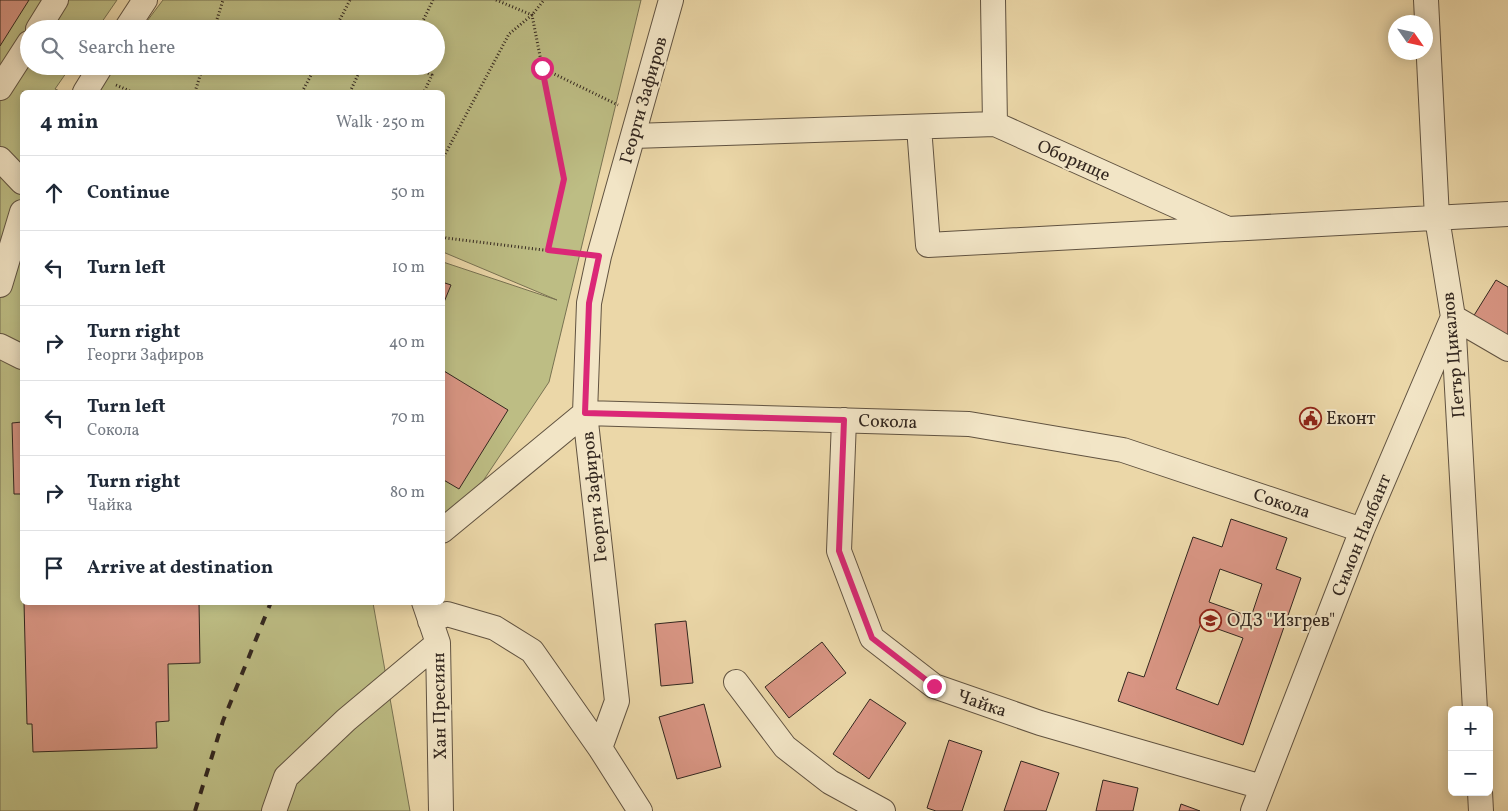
<!DOCTYPE html>
<html lang="en">
<head>
<meta charset="utf-8">
<style>
  body { margin:0; font-family:Vollkorn,serif; background:#f6f6f7; color:#1f2937 }
  .controls { position:absolute; right:15px; bottom:15px; display:grid; overflow:hidden; border-radius:8px; box-shadow:0 2px 12px #0003 }
  .controls button { width:45px; height:45px; display:grid; place-items:center; padding:0; border:0; border-bottom:1px solid #e0e1e3; background:#fff; color:#1f2937; font:25px sans-serif }
  .compass { position:absolute; left:1388px; top:15px; width:45px; height:45px; border-radius:50%; background:#fff; box-shadow:0 2px 12px #0003; rotate:124deg }
  .stop { position:absolute; width:15px; height:15px; margin:-11px; border:4px solid #db2777; border-radius:50%; background:#fff }
  .stop.end { background:#db2777; border-color:#fff; box-shadow:0 1px 5px #0008 }
  .list { margin:0; padding:0; list-style:none }
  h2 { display:flex; justify-content:space-between; align-items:center; height:65px; margin:0; padding:0 20px; font-size:21px }
  h2 small { font-size:16px; font-weight:400; color:#747a83 }
  .list li { display:grid; grid-template-columns:32px 1fr auto; gap:15px; align-items:center; box-sizing:border-box; height:75px; padding:0 20px; border-top:1px solid #e0e1e3 }
  .list b { display:block; font-size:19px; white-space:nowrap }
  .list p { margin:0; font-size:16px; white-space:nowrap; color:#747a83 }
  .list em { font-size:16px; font-style:normal; color:#747a83 }
  .icon { flex:none; width:28px; height:28px; fill:none; stroke:currentColor; stroke-width:2; stroke-linecap:round; stroke-linejoin:round }
  .map { position:relative; flex:none; width:1508px; height:811px; overflow:hidden }
  .search { position:absolute; background:#fff; box-shadow:0 2px 12px #0003; left:20px; top:20px; width:425px; height:55px; display:flex; align-items:center; gap:12px; box-sizing:border-box; padding:0 18px; border-radius:28px; color:#747a83; font-size:19px }
  .panel { position:absolute; background:#fff; box-shadow:0 2px 12px #0003; left:20px; top:90px; width:425px; height:515px; border-radius:8px }
  .map>svg:first-child { display:block }
</style>
</head>
<body>
<div class="map">
<svg width="1508" height="811" viewBox="0 0 1508 811">
  <rect width="100%" height="100%" fill="#ebd7a8"/>
  <filter id="stains"><feTurbulence type="fractalNoise" baseFrequency=".004" numOctaves="4"/><feColorMatrix values="0 0 0 0 .2 0 0 0 0 .09 0 0 0 0 .02 0 0 0 .5 -.17"/></filter>
  <radialGradient id="worn" r=".72"><stop offset=".6" stop-color="#630" stop-opacity="0"/><stop offset="1" stop-color="#630" stop-opacity=".3"/></radialGradient>
  <!-- green -->
  <path fill="#bdbd84" stroke="#787252" d="M0 0H117L97 29H29V66H71L55 89 62 92H22V602L373 603 410 811H0Z
    M163 0H641L549 382 479 487 443 515V262L557 300 443 252 442 92H94L113 66H436V29H141Z"/>
  <!-- building -->
  <path fill="#d89583" stroke="#33271f" fill-rule="evenodd" d="M0 0H29L0 46Z
    M1496 280 1508 287V338L1473 317Z
    M442 282 451 285 442 307Z
    M444 371 508 410 459 489 442 479V374Z
    M22 422V546L21 494H14L12 423Z
    M1231 519 1287 538 1276 569 1301 578 1243 745 1118 701 1128 672 1144 677 1193 537 1222 547ZM1220 569 1262 584 1251 617 1209 602ZM1201 623 1243 638 1218 705 1176 689Z
    M24 602H199L200 663 168 664 169 721 156 722 157 748 33 752 32 724H27Z
    M686 621 693 683 661 686 655 624Z
    M822 642 846 673 789 718 765 687Z
    M870 699 906 723 869 779 833 754Z
    M704 704 721 767 677 779 659 717Z
    M949 740 982 751 962 811H936L927 808Z
    M1021 761 1059 773 1046 811H1004Z
    M1103 780 1138 788 1133 811H1096Z
    M1181 804 1200 811H1179Z"/>
  <g fill="none" stroke-linecap="round" stroke-linejoin="round">
    <defs>
      <path id="minor" d="M993 0 995 124
        M1426 0 1437 218 1453 317 1475 710
        M38 29 56 0
        M126 29 145 0
        M0 88 29 43
        M85 92 101 66
        M919 127 928 245 1224 229
        M633 136 995 124 1228 229 1508 214
        M0 159 22 182
        M0 285 22 212
        M0 346 22 357
        M844 420 839 551 872 638 934 686 1040 723 1262 787
        M442 531 585 413 969 424 1123 450 1362 530
        M424 602 438 643 441 811
        M430 621 447 614 495 628 532 651 600 748
        M736 682 785 747 830 782 883 811
        M1480 792 1481 811
        M274 811 286 777 346 720 438 643
        M640 811 600 748 617 701 585 413 589 303 599 256 671 0
        M1253 811 1362 530 1453 317 1508 349"/>
    </defs>
    <!-- minor casing -->
    <use href="#minor" stroke="#615341" stroke-width="26"/>
    <!-- path -->
    <path stroke="#33271f" stroke-width="3" stroke-dasharray="1 2.5" stroke-linecap="butt" d="M496 0 532 15 564 179 548 250
      M214 29 223 0
      M335 29 350 0
      M419 29 433 0
      M412 66 432 75 424 92
      M542 68 618 105
      M116 85 132 92
      M195 92 203 66
      M302 92 316 66
      M350 92 362 66
      M442 160 509 34 532 15 544 0
      M442 236 446 238 576 254"/>
    <!-- minor -->
    <use href="#minor" stroke="#f2e5c6" stroke-width="24"/>
    <!-- rail -->
    <path stroke="#33271f" stroke-width="4" stroke-dasharray="9 9" stroke-linecap="butt" d="M195 811 223 721 271 602"/>
  </g>
  <g fill="none" stroke-linecap="round" stroke-linejoin="round">
    <!-- route -->
    <path stroke="#db2777" stroke-width="6" d="M542 68 564 179 548 250 599 256 589 303 585 413 844 420 839 551 872 638 934 686"/>
  </g>
  <!-- icons -->
  <defs>
    <symbol id="civic-ring" viewBox="-11 -11 22 22"><circle r="9.5" fill="#f2e5c6" stroke="#8f2418" stroke-width="1.5"/><path d="M-.6-6.5H3V-4.5H.6V-3L4-1V1h2V6H-6V1h2V-1L-.6-3ZM-1.2 2.5V6h2.4V2.5Z" fill="#8f2418"/></symbol>
    <symbol id="school-ring" viewBox="-11 -11 22 22"><circle r="9.5" fill="#f2e5c6" stroke="#8f2418" stroke-width="1.5"/><path d="M0-5L7-2L0 1L-7-2ZM-4 1L0 2.5L4 1V4Q0 6-4 4Z" fill="#8f2418"/></symbol>
  </defs>
  <g fill-rule="evenodd">
    <use href="#civic-ring" x="1298" y="406" width="25" height="25"/>
    <use href="#school-ring" x="1198" y="608" width="25" height="25"/>
  </g>
  <g text-anchor="middle" stroke-width="4" stroke-linejoin="round" paint-order="stroke">
    <!-- street labels -->
    <g font-size="18" fill="#33271f" stroke="#f2e5c6">
      <text transform="translate(643 100) rotate(-74)" y="6">Георги Зафиров</text>
      <text transform="translate(1074 160) rotate(24)" y="6">Оборище</text>
      <text transform="translate(1453 355) rotate(-95)" y="6">Петър Цикалов</text>
      <text transform="translate(888 421) rotate(2)" y="6">Сокола</text>
      <text transform="translate(594 497) rotate(-96)" y="6">Георги Зафиров</text>
      <text transform="translate(1282 503) rotate(19)" y="6">Сокола</text>
      <text transform="translate(1361 535) rotate(-68)" y="6">Симон Налбант</text>
      <text transform="translate(982 703) rotate(19)" y="6">Чайка</text>
      <text transform="translate(439 706) rotate(-91)" y="6">Хан Пресиян</text>
    </g>
    <!-- poi labels -->
    <g font-size="18" fill="#33271f" stroke="#f2e5c6" text-anchor="start">
      <text x="1326" y="424">Еконт</text>
      <text x="1227" y="626">ОДЗ "Изгрев"</text>
    </g>
  </g>
  <rect width="100%" height="100%" filter="url(#stains)"/>
  <rect width="100%" height="100%" fill="url(#worn)"/>
</svg>
<div class="controls">
<button>+</button>
<button>−</button>
</div>
<svg class="compass" viewBox="-18 -18 36 36"><path d="M0-13l5 13h-10z" fill="#e53935"/><path d="M0 13l5-13h-10z" fill="#747a83"/></svg>
<div class="stop" style="left:542px;top:68px"></div>
<div class="stop end" style="left:934px;top:686px"></div>
<div class="search"><svg class="icon" aria-label="search" viewBox="0 0 24 24"><circle cx="10" cy="10" r="6"/><path d="M15 15l6 6"/></svg>Search here</div>
<section class="panel">
<h2>4 min<small>Walk · 250 m</small></h2>
<ul class="list">
<li><svg class="icon" aria-label="ahead" viewBox="0 0 24 24"><path d="M12 20V5M6 11l6-6 6 6"/></svg><div><b>Continue</b></div><em>50 m</em></li>
<li><svg class="icon" aria-label="left" viewBox="0 0 24 24"><path d="M17 20v-9H6M10 6l-5 5 5 5"/></svg><div><b>Turn left</b></div><em>10 m</em></li>
<li><svg class="icon" aria-label="right" viewBox="0 0 24 24"><path d="M7 20v-9h11M14 6l5 5-5 5"/></svg><div><b>Turn right</b><p>Георги Зафиров</p></div><em>40 m</em></li>
<li><svg class="icon" aria-label="left" viewBox="0 0 24 24"><path d="M17 20v-9H6M10 6l-5 5 5 5"/></svg><div><b>Turn left</b><p>Сокола</p></div><em>70 m</em></li>
<li><svg class="icon" aria-label="right" viewBox="0 0 24 24"><path d="M7 20v-9h11M14 6l5 5-5 5"/></svg><div><b>Turn right</b><p>Чайка</p></div><em>80 m</em></li>
<li><svg class="icon" aria-label="arrive" viewBox="0 0 24 24"><path d="M6 21V4h12l-3 4 3 4H6"/></svg><div><b>Arrive at destination</b></div></li>
</ul>
</section>
</div>
</body>
</html>
